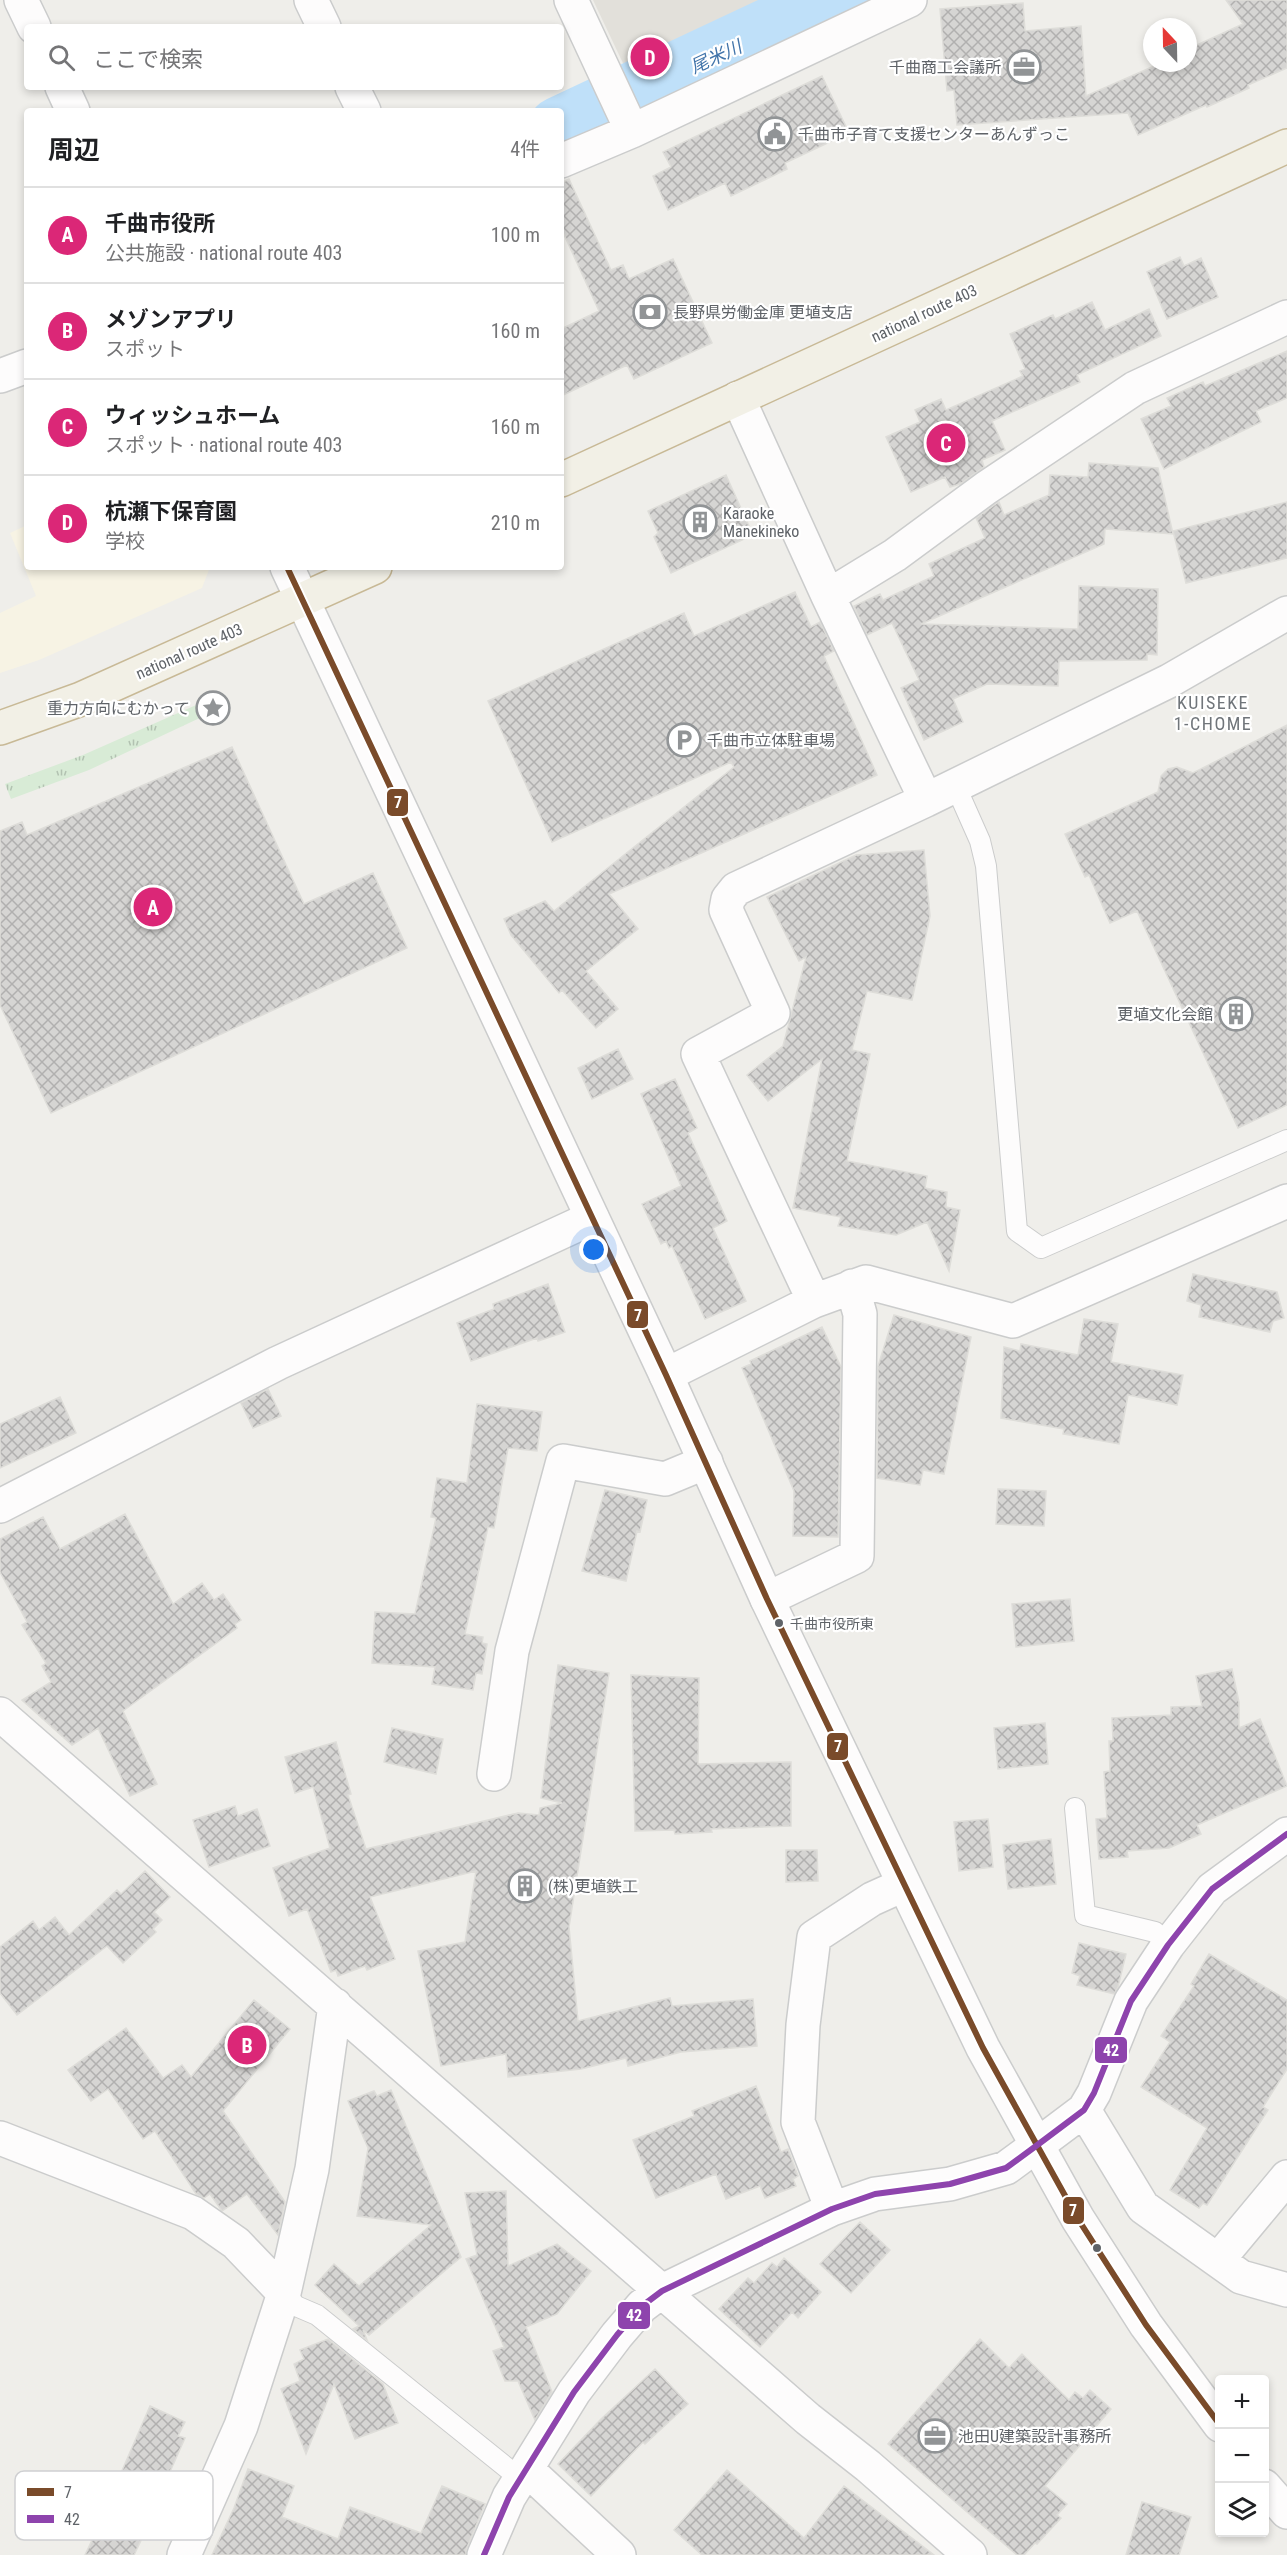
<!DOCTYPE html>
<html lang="ja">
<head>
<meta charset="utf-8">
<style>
  body { margin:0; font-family:"Roboto Condensed","Noto Sans JP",sans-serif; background:#f6f6f6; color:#202124 }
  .controls { position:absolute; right:18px; bottom:18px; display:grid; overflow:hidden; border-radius:6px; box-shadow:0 3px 9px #0003 }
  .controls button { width:54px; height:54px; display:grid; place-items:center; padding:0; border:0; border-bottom:2px solid #e0e0e0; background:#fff; color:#202124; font:30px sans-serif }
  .compass { position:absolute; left:1143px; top:18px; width:54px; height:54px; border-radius:50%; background:#fff; box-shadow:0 3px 9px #0003; rotate:338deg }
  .you { position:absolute; left:594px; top:1250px; width:21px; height:21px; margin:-15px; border:4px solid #fff; border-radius:50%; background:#1a73e8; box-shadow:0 0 0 9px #1a73e833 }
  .badge { display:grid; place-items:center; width:39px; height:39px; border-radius:50%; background:#db2777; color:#fff; font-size:20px; font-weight:700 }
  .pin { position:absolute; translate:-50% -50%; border:3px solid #fff; box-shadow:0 2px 6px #0006 }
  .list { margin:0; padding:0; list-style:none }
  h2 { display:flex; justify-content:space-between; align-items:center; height:78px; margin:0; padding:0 24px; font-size:26px }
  h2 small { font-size:20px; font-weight:400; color:#757577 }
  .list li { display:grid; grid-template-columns:39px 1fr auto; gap:18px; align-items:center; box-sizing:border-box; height:96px; padding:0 24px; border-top:2px solid #e0e0e0 }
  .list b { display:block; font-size:22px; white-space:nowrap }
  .list p { margin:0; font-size:20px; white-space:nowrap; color:#757577 }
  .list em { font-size:20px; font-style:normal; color:#757577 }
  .icon { flex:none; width:33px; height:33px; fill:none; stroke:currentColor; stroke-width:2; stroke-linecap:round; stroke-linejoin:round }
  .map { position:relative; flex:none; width:1287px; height:2555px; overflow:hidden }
  .search { position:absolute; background:#fff; box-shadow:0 3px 9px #0003; left:24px; top:24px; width:540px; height:66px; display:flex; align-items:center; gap:15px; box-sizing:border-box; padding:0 21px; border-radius:6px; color:#757577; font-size:22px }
  .panel { position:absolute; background:#fff; box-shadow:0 3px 9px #0003; left:24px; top:108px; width:540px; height:462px; border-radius:6px }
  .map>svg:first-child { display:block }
</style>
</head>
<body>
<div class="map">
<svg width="1287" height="2555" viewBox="0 0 1287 2555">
  <defs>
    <pattern id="grass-tufts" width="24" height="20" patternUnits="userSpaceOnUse" patternTransform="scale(1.5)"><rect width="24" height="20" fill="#d8ebd6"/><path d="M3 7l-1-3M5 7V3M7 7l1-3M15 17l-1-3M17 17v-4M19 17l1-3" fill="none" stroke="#b2c2b1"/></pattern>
    <pattern id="building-cross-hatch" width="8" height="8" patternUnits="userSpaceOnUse" patternTransform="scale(1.5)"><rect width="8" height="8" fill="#d6d5d3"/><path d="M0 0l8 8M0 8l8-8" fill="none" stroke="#b1b0af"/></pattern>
  </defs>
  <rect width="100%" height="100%" fill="#efeeea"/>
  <!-- commercial -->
  <path fill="#f7f3e4" d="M27 525V567H210L202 588 39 660 0 673V613L36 596 10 533Z"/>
  <!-- education -->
  <path fill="#e2e0da" d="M593 0H803L631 80Z"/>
  <!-- grass -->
  <path fill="url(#grass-tufts)" d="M212 698 221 708 89 770 11 799 5 784 83 755Z"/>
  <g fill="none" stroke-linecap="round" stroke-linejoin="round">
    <!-- river -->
    <path stroke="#bfe0f9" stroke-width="68" d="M561 130 838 0"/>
  </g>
  <!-- building -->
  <path fill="url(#building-cross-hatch)" stroke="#deddd9" stroke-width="1.5" d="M1226 0H1287V68L1248 85 1249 88 1207 107 1206 105 1138 135 1128 113 957 125 954 90 947 91 940 9 1023 3 1025 31 1081 26 1086 96 1161 63H1188V49L1243 24Z
    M822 76 849 133 785 163 787 169 731 196 725 183 668 210 653 176 671 167 663 152Z
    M569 179 611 270 623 265 629 279 673 259 712 343 634 379 627 365 561 396V329L599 311 561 228V183Z
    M1180 257 1184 266 1201 258 1218 297 1167 319 1147 272Z
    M1092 302 1105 330 1149 309 1161 336 1077 375 1080 382 992 421 1005 450 982 460 984 467 960 484 950 487 945 477 911 492 886 437 920 422 915 410 941 399 946 410 1023 376 1020 371 1025 369 1010 334 1053 315 1055 319Z
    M1287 351V398L1256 411 1261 422 1164 469 1141 419 1171 406 1167 398 1203 382 1205 386Z
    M1089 463 1158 468 1173 534 1105 529 1104 544 921 624 1078 629 1079 586 1158 589 1157 655 1147 654V660L1059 661 1058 686 987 684 953 699 963 722 924 740 901 688 919 680 892 623 867 635 854 606 880 594 883 600 934 576 929 564 985 538 976 518 997 503 999 502 1004 515 1049 495 1050 475 1088 477Z
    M726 475 753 535 671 573 654 537 658 533 648 511Z
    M1287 502V558L1186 583 1173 531Z
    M795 592 811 627 820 622 834 651 824 656 877 775 609 894 638 929 586 971 618 1009 596 1028 562 990 559 993 511 935 504 919 545 901 554 911 734 767 731 762 552 842 488 701 684 613 694 636Z
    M1287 725V1105L1238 1128 1137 911 1110 923 1089 875 1085 877 1065 834 1158 792 1161 776 1168 769 1177 767 1193 773Z
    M232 747 304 904 373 873 407 948 51 1113 0 1005V831L22 822 27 835Z
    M924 850 930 916 912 1000 867 991 852 1050 870 1054 847 1161 927 1176 925 1188 947 1192 946 1207 960 1210 949 1271 927 1222 896 1235 838 1226 841 1217 793 1208 822 1059 768 1101 747 1075 783 1046 806 957 799 961 767 897 856 855Z
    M618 1049 633 1079 592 1099 578 1068Z
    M675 1079 697 1128 688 1133 727 1221 713 1228 746 1301 705 1319 672 1246 669 1248 666 1241 661 1244 642 1204 681 1186 641 1094Z
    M1193 1274 1277 1292 1284 1318 1273 1321 1270 1332 1199 1317 1201 1305 1187 1301Z
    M548 1284 565 1332 538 1341 537 1338 471 1361 457 1323 494 1309 493 1304Z
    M894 1315 971 1337 944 1474 923 1470 920 1485 877 1478 878 1366Z
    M1084 1319 1118 1324 1111 1362 1183 1375 1177 1405 1128 1395 1119 1444 1063 1434 1064 1429 1001 1418 1004 1347 1020 1351 1021 1344 1078 1355Z
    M822 1327 841 1367 838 1537 793 1536 794 1491 742 1368 751 1364 750 1361Z
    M268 1389 281 1416 253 1428 241 1403Z
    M60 1397 76 1433 0 1468V1424Z
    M477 1404 542 1412 537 1451 508 1448 494 1528 488 1527 465 1634 483 1637 482 1643 487 1644 482 1674 476 1673 473 1690 432 1684 435 1667 372 1663 375 1612 415 1614 436 1518 431 1517 437 1478 467 1483Z
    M998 1489 1046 1491 1044 1526 996 1524Z
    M605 1490 647 1500 640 1532 637 1531 626 1581 582 1571Z
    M125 1514 173 1604 202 1583 214 1600 223 1594 241 1620 235 1624 237 1628 123 1711 157 1784 130 1796 98 1728 72 1745 22 1700 51 1682 42 1666 46 1663 22 1625 27 1622 0 1572V1539L43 1517 60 1549Z
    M1070 1599 1074 1641 1016 1647 1012 1604Z
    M558 1665 609 1673 569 1927 578 2021 670 1998 672 2006 753 1999 757 2046 681 2052 628 2066 626 2058 581 2069 508 2077 506 2054 441 2066 418 1951 465 1942 476 1871 370 1897 395 1959 367 1970 365 1966 338 1976 336 1970 331 1972 307 1909 289 1916 273 1868 330 1848 313 1787 295 1793 285 1757 336 1742 351 1794 348 1795 366 1849 518 1813 539 1815 540 1808 562 1803 541 1798Z
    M1232 1669 1239 1702V1728L1260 1719 1287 1786 1197 1825 1201 1834 1169 1848 1127 1851 1128 1857 1099 1859 1096 1819 1107 1818 1104 1772 1110 1771 1109 1741H1113L1112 1718 1171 1715V1707L1202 1706 1196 1676Z
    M631 1675 699 1678 698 1764 791 1762V1826L711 1829 712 1832 675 1834 674 1830 635 1831Z
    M1045 1723 1048 1764 998 1769 994 1728Z
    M392 1728 443 1739 436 1774 384 1762Z
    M235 1806 238 1816 257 1809 270 1846 209 1867 193 1820Z
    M988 1819 993 1867 959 1871 954 1822Z
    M1051 1839 1056 1884 1008 1889 1003 1845Z
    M786 1850H817L818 1881 786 1882Z
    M145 1871 170 1897 154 1912 162 1920 153 1929 156 1932 123 1963 107 1946 17 2015 0 1993V1947L33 1921 39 1930 55 1917 69 1935 117 1890 121 1894Z
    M1079 1943 1126 1954 1118 1987 1114 1994 1077 1985 1080 1976 1072 1973Z
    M1209 1954 1287 2000V2069L1263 2107 1268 2110 1207 2205 1203 2203 1199 2208 1170 2190 1207 2128 1141 2087 1170 2042 1161 2036 1194 1986 1191 1984Z
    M254 2000 290 2029 223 2111 285 2202 278 2235 247 2194 222 2211 210 2194 204 2198 196 2194 155 2131 143 2139 108 2089 91 2101 68 2070 126 2028 163 2078 182 2065 191 2077Z
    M756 2086 781 2152 788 2149 798 2176 793 2179 796 2186 765 2198 760 2186 726 2199 716 2174 656 2198 633 2140 694 2116 692 2111Z
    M391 2090 461 2257 369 2335 363 2330 367 2340 353 2329 359 2326 315 2285 334 2264 359 2286 431 2225 357 2216 368 2148 348 2101 374 2091 377 2096Z
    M506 2191 508 2266 557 2244 591 2271 557 2314 526 2327 552 2392 535 2420 518 2381H505L493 2351 504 2347 466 2259 477 2255 465 2193Z
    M860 2222 890 2250 851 2293 820 2264Z
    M784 2258 821 2292 798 2318 792 2312 760 2347 719 2309 748 2278 754 2283 772 2263 777 2267Z
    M328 2339 383 2384 398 2423 355 2439 334 2384 306 2454 281 2389 300 2381 294 2364 304 2359 300 2350Z
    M980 2339 1009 2368 1022 2354 1069 2400 1075 2392 1083 2398 1090 2390 1111 2409 1045 2486 1067 2504 1057 2515 1061 2518 1037 2544 1035 2543 1024 2555H1017L888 2444Z
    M655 2369 688 2404 645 2444 643 2442 591 2496 558 2464 601 2419Z
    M150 2406 185 2422 178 2436 185 2438 169 2474 174 2476 161 2506 158 2505 134 2555H85L93 2538 87 2534 106 2494 111 2496Z
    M248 2469 294 2486 282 2517 338 2539 350 2507 421 2533 442 2486 485 2504 466 2550V2555H212L234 2508Z
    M727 2470 804 2538 844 2486 934 2555H702L674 2530Z
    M1142 2502 1191 2517 1179 2555H1126Z"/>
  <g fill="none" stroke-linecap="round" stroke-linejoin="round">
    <defs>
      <path id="service" d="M956 787 980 841 986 866 1017 1231 1041 1248 1287 1140
        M1075 1808 1085 1915 1155 1932 1168 1945
        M284 2293 296 2306 317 2315 512 2472 525 2474"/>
      <path id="minor" d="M311 0 324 27
        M571 0 632 131
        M352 87 364 111
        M561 161 632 131 910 0
        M0 376 27 366
        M738 398 828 596 926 800 736 889 728 899 726 910 773 1013 698 1054 814 1301
        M828 596 895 555 986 488 1135 388 1287 317
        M926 800 1169 681 1287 613
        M666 1375 814 1301 866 1282 1013 1321 1287 1201
        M0 1506 278 1363 592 1218
        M767 1599 857 1556 860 1314 852 1286
        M0 1714 808 2419 868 2466 970 2555
        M494 1774 512 1651 563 1461 665 1479 706 1462
        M1084 2110 1143 2207 1241 2277 1287 2290
        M0 2138 193 2213 236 2243 284 2293
        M832 2209 798 2122 803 2025 814 1937 872 1899 903 1885
        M1218 2260 1287 2177
        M525 2474 535 2477 619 2555
        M184 2555 241 2426 284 2293 312 2169 335 2005
        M484 2555 509 2497 574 2392 617 2335 642 2306 662 2291 832 2209 875 2194 950 2184 1006 2168 1036 2146 1084 2110 1094 2093 1131 2001 1168 1945 1212 1889 1287 1834"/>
      <path id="tertiary" d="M21 0 34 27
        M62 87 73 111
        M287 567 666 1375 767 1599 983 2048 1078 2219 1146 2325 1220 2425
        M1264 2486 1287 2512"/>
      <path id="trunk" d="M561 480 1287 146
        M0 728 81 699 375 567"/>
    </defs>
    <!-- service casing -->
    <use href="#service" stroke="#cbcccc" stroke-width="22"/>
    <!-- minor casing -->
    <use href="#minor" stroke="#cbcccc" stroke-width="36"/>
    <!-- tertiary casing -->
    <use href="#tertiary" stroke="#cbcccc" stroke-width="36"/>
    <!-- trunk casing -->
    <use href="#trunk" stroke="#c8b996" stroke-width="36"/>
    <!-- service -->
    <use href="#service" stroke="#fdfcfc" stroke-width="20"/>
    <!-- minor -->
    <use href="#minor" stroke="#fdfcfc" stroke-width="33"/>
    <!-- tertiary -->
    <use href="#tertiary" stroke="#fdfcfc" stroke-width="33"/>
    <!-- trunk -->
    <use href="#trunk" stroke="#f2f0e6" stroke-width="33"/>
    <defs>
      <path id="bus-1" d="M287 567 666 1375 767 1599 983 2048 1078 2219 1146 2325 1220 2425"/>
      <path id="bus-2" d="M484 2555 509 2497 574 2392 617 2335 642 2306 662 2291 832 2209 875 2194 950 2184 1006 2168 1036 2146 1084 2110 1094 2093 1131 2001 1168 1945 1212 1889 1287 1834"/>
    </defs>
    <!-- bus-1 casing -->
    <use href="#bus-1" stroke="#fff" stroke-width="10"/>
    <!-- bus-2 casing -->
    <use href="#bus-2" stroke="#fff" stroke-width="10"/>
    <!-- bus-1 -->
    <use href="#bus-1" stroke="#7a4b2a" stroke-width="6"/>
    <!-- bus-2 -->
    <use href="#bus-2" stroke="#8e44ad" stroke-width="6"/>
  </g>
  <!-- icons -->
  <defs>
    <symbol id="office-ring" viewBox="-11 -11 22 22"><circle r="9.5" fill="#fff" stroke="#919496" stroke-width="1.5"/><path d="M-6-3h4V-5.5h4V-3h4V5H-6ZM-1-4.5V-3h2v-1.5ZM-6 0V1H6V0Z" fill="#919496"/></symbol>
    <symbol id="civic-ring" viewBox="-11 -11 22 22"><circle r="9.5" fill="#fff" stroke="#919496" stroke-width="1.5"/><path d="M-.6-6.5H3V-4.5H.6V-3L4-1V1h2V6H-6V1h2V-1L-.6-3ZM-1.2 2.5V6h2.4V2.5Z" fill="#919496"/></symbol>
    <symbol id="bank-ring" viewBox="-11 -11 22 22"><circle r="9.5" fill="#fff" stroke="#919496" stroke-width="1.5"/><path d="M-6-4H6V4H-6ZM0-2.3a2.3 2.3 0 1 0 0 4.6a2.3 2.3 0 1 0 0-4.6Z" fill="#919496"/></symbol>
    <symbol id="building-ring" viewBox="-11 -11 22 22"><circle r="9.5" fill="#fff" stroke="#919496" stroke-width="1.5"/><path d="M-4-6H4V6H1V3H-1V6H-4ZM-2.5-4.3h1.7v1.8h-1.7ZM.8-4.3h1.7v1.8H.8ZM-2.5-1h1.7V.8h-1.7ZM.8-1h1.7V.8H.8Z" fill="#919496"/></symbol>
    <symbol id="sight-ring" viewBox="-11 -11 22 22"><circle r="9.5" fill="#fff" stroke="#919496" stroke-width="1.5"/><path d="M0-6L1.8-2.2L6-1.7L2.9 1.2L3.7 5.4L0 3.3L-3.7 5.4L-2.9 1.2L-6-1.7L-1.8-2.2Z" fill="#919496"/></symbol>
    <symbol id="parking-ring" viewBox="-11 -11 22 22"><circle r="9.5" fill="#fff" stroke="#919496" stroke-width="1.5"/><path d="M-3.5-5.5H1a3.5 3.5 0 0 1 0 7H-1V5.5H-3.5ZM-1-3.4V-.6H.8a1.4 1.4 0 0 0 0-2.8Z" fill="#919496"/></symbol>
  </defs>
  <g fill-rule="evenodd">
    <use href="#office-ring" x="1005" y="48" width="38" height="38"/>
    <use href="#civic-ring" x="756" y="115" width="38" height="38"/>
    <use href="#bank-ring" x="631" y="293" width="38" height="38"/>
    <use href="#building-ring" x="681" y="503" width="38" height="38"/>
    <use href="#sight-ring" x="194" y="689" width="38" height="38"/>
    <use href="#parking-ring" x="665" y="721" width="38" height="38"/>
    <use href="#building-ring" x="1217" y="995" width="38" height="38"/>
    <use href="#building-ring" x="506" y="1867" width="38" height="38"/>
    <use href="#office-ring" x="916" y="2417" width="38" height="38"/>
  </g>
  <!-- markers -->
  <g fill="#5f6368" stroke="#fff" stroke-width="2">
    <circle cx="779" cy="1623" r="5"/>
    <circle cx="1097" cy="2248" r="5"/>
  </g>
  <g text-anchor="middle" stroke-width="4.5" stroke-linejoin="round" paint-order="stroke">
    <!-- bus labels -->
    <g font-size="14" fill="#5f6368" stroke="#fff" text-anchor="start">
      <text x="790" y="1629">千曲市役所東</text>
    </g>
    <!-- poi labels -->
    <g font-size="16" fill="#5f6368" stroke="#fff" text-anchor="start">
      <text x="1001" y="73" text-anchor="end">千曲商工会議所</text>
      <text x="798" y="140">千曲市子育て支援センターあんずっこ</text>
      <text x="673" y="318">長野県労働金庫 更埴支店</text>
      <text x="723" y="519">Karaoke<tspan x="723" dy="18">Manekineko</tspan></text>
      <text x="190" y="714" text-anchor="end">重力方向にむかって</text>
      <text x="707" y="746">千曲市立体駐車場</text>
      <text x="1213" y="1020" text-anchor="end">更埴文化会館</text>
      <text x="548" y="1892">(株)更埴鉄工</text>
      <text x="958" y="2442">池田U建築設計事務所</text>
    </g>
    <!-- street labels -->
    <g font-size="16" fill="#5f6368" stroke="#fff">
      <text transform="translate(924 313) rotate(-25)" y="6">national route 403</text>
      <text transform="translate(189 651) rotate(-24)" y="6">national route 403</text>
    </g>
    <!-- water labels -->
    <g font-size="18" font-style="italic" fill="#4174aa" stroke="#fff">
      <text transform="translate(716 57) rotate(-25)" y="6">尾米川</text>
    </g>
    <!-- neighbourhood labels -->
    <g font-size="18" letter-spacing="1.5" fill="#70757a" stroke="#fff">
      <text x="1213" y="709">KUISEKE<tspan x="1213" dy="21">1-CHOME</tspan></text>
    </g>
  </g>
  <!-- legend -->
  <rect x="15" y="2471" width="198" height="69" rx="9" fill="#fff" stroke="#cfd0d2" stroke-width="1.5"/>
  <rect x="27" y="2488" width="27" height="8" fill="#7a4b2a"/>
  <rect x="27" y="2515" width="27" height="8" fill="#8e44ad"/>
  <g font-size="16" fill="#5f6368">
    <text x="64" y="2498">7</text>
    <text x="64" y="2525">42</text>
  </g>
  <g stroke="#fff" stroke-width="2">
    <rect x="386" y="788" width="23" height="29" rx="6" fill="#7a4b2a"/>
    <rect x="626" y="1300" width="23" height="29" rx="6" fill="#7a4b2a"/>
    <rect x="826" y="1732" width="23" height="29" rx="6" fill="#7a4b2a"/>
    <rect x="1094" y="2036" width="34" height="28" rx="6" fill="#8e44ad"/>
    <rect x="1062" y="2196" width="23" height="29" rx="6" fill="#7a4b2a"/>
    <rect x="617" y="2301" width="34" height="29" rx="6" fill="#8e44ad"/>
  </g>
  <g font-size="16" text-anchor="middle" font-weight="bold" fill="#fff">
    <text x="398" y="808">7</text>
    <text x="638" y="1321">7</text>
    <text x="838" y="1752">7</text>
    <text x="1111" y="2056">42</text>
    <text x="1073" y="2216">7</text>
    <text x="634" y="2321">42</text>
  </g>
</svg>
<div class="controls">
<button>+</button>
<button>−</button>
<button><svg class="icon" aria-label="layers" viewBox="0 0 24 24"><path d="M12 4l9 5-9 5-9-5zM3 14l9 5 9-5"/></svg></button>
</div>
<svg class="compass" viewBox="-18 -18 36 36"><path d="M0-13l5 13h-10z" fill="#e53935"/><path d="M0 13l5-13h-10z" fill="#757577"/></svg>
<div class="you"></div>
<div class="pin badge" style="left:153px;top:907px">A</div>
<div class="pin badge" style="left:247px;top:2045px">B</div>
<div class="pin badge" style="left:946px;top:443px">C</div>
<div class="pin badge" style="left:650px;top:57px">D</div>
<div class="search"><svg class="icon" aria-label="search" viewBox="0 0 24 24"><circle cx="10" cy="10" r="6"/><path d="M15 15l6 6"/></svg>ここで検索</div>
<section class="panel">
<h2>周辺<small>4件</small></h2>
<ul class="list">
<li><span class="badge">A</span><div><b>千曲市役所</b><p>公共施設 · national route 403</p></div><em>100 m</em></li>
<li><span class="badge">B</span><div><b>メゾンアプリ</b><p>スポット</p></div><em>160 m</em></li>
<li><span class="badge">C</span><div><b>ウィッシュホーム</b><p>スポット · national route 403</p></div><em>160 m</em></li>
<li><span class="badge">D</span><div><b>杭瀬下保育園</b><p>学校</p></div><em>210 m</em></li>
</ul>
</section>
</div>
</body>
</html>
